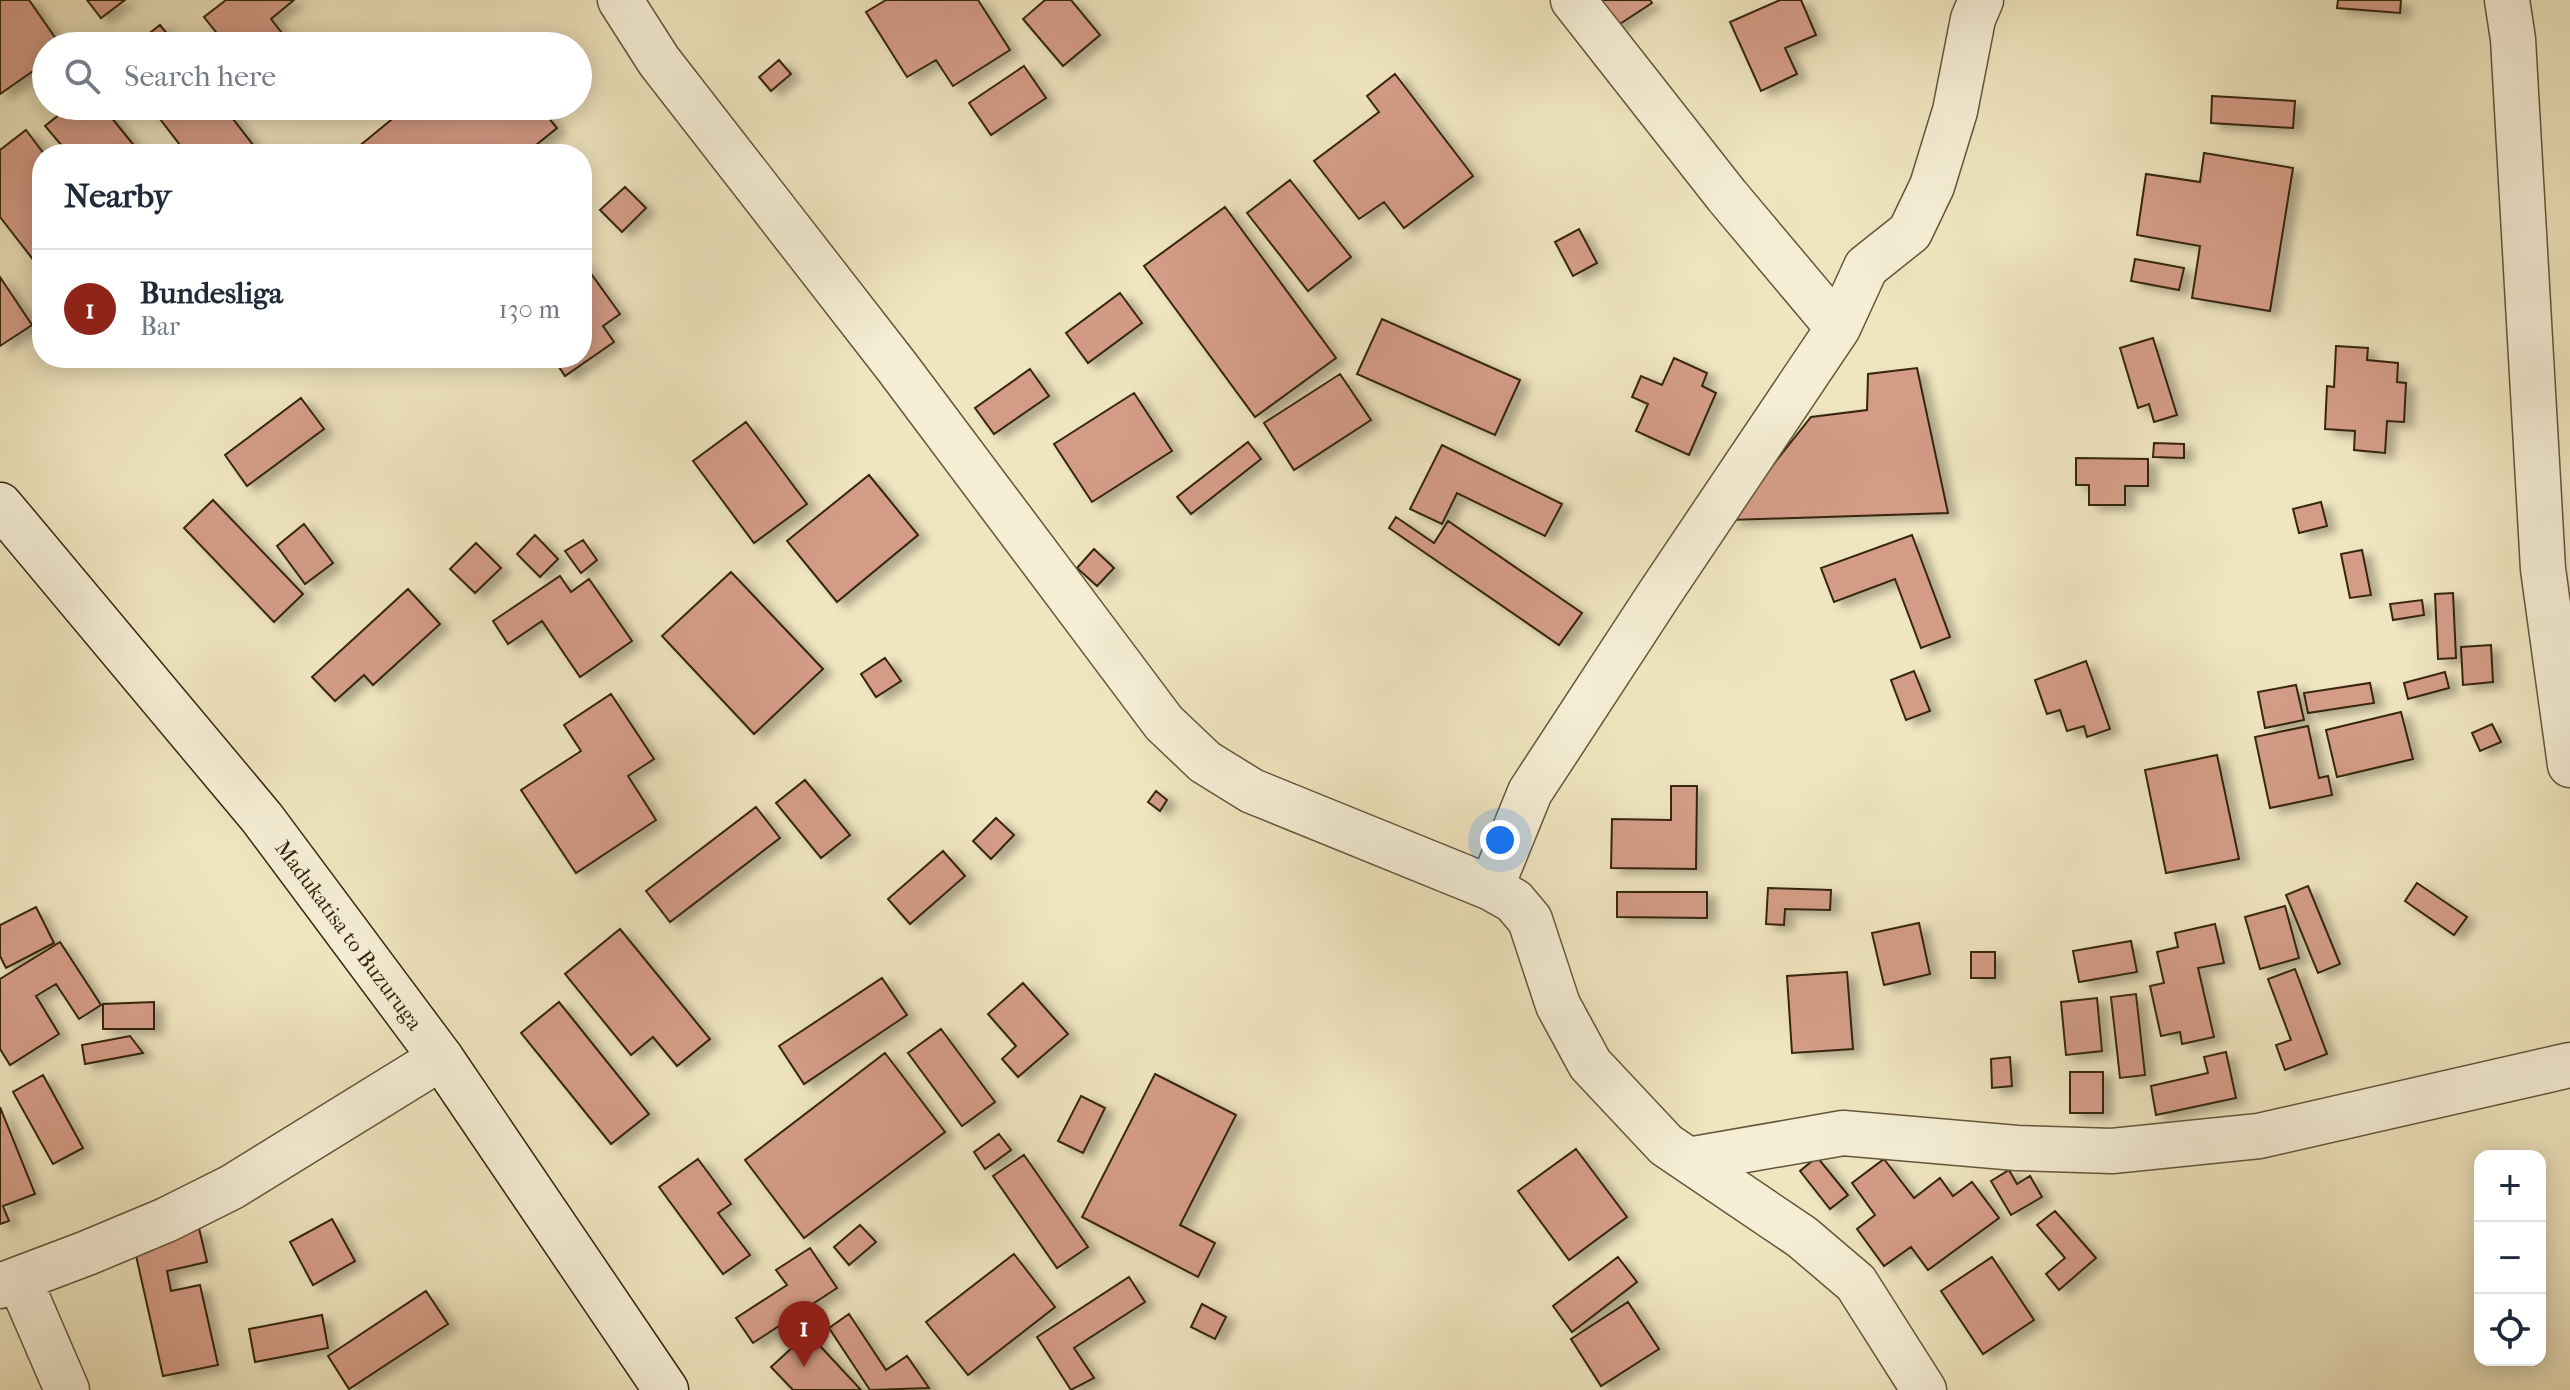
<!DOCTYPE html>
<html lang="en">
<head>
<meta charset="utf-8">
<style>
  body { margin:0; font-family:"IM FELL French Canon",serif; background:#f6f6f7; color:#1f2937 }
  .controls { position:absolute; right:24px; bottom:24px; display:grid; overflow:hidden; border-radius:16px; box-shadow:0 4px 20px #0003 }
  .controls button { width:72px; height:72px; display:grid; place-items:center; padding:0; border:0; border-bottom:2px solid #e0e1e3; background:#fff; color:#1f2937; font:40px sans-serif }
  .you { position:absolute; left:1500px; top:840px; width:28px; height:28px; margin:-20px; border:6px solid #fff; border-radius:50%; background:#1a73e8; box-shadow:0 0 0 12px #1a73e833 }
  .badge { display:grid; place-items:center; width:52px; height:52px; border-radius:50%; background:#8f2418; color:#fff; font-size:26px; font-weight:700 }
  .pin { position:absolute; translate:-50% -66px; filter:drop-shadow(0 2px 4px #0008) }
  .pin::after { content:''; position:absolute; top:42px; width:28px; height:24px; background:inherit; clip-path:polygon(0 0,100% 0,50% 100%) }
  .list { margin:0; padding:0; list-style:none }
  h2 { display:flex; justify-content:space-between; align-items:center; height:104px; margin:0; padding:0 32px; font-size:34px }
  h2 small { font-size:26px; font-weight:400; color:#747a83 }
  .list li { display:grid; grid-template-columns:52px 1fr auto; gap:24px; align-items:center; box-sizing:border-box; height:120px; padding:0 32px; border-top:2px solid #e0e1e3 }
  .list b { display:block; font-size:30px; white-space:nowrap }
  .list p { margin:0; font-size:26px; white-space:nowrap; color:#747a83 }
  .list em { font-size:26px; font-style:normal; color:#747a83 }
  .icon { flex:none; width:44px; height:44px; fill:none; stroke:currentColor; stroke-width:2; stroke-linecap:round; stroke-linejoin:round }
  .map { position:relative; flex:none; width:2570px; height:1390px; overflow:hidden }
  .search { position:absolute; background:#fff; box-shadow:0 4px 20px #0003; left:32px; top:32px; width:560px; height:88px; display:flex; align-items:center; gap:20px; box-sizing:border-box; padding:0 28px; border-radius:44px; color:#747a83; font-size:30px }
  .panel { position:absolute; background:#fff; box-shadow:0 4px 20px #0003; left:32px; top:144px; width:560px; height:224px; border-radius:32px }
  .map>svg:first-child { display:block }
</style>
</head>
<body>
<div class="map">
<svg width="2570" height="1390" viewBox="0 0 2570 1390">
  <defs>
    <filter id="shadow"><feDropShadow dx="9" dy="5" stdDeviation="4" flood-color="#0004"/></filter>
  </defs>
  <rect width="100%" height="100%" fill="#efe5bf"/>
  <filter id="stains"><feTurbulence type="fractalNoise" baseFrequency=".0025" numOctaves="4"/><feColorMatrix values="0 0 0 0 .2 0 0 0 0 .09 0 0 0 0 .02 0 0 0 .5 -.17"/></filter>
  <radialGradient id="worn" r=".72"><stop offset=".6" stop-color="#630" stop-opacity="0"/><stop offset="1" stop-color="#630" stop-opacity=".3"/></radialGradient>
  <!-- building -->
  <path fill="#d49c87" stroke="#36250e" stroke-width="2" filter="url(#shadow)" d="M0 0H29L61 46H46V62L0 94Z
    M87 0H125L101 18Z
    M226 0H294L271 19 292 46H227L204 17Z
    M886 0H978L1010 50 953 86 936 60 907 77 866 12Z
    M1045 0H1071L1100 35 1063 66 1023 19Z
    M1588 0H1650L1652 3 1609 31Z
    M1780 0H1801L1816 35 1785 48 1797 74 1761 91 1730 22Z
    M2338 0H2401L2400 13 2337 8Z
    M160 25 177 46H133Z
    M779 60 791 74 771 91 759 77Z
    M1024 66 1046 98 991 135 969 103Z
    M1395 74 1473 176 1404 228 1384 202 1359 219 1314 161 1379 112 1367 96Z
    M2212 96 2295 101 2293 128 2211 123Z
    M70 106H102L141 154H69L45 126Z
    M150 106H223L260 154H187Z
    M408 106H539L557 128 525 154H354L352 152Z
    M26 130 44 154H42V271L0 217V150Z
    M2204 153 2293 168 2270 311 2192 298 2200 246 2137 235 2146 174 2200 182Z
    M1290 180 1351 257 1308 291 1247 213Z
    M625 187 646 208 622 232 600 210Z
    M1225 207 1336 358 1255 417 1144 266Z
    M1579 229 1597 263 1573 276 1555 242Z
    M2135 259 2184 268 2179 290 2131 281Z
    M582 261 620 314 603 326 614 342 565 376 553 358H582Z
    M0 277 32 325 0 346Z
    M1120 293 1142 323 1088 363 1066 333Z
    M1382 319 1520 380 1495 435 1357 374Z
    M2153 338 2177 415 2154 422 2149 404 2138 408 2120 348Z
    M2336 346 2368 348 2367 360 2398 363 2397 382 2406 383 2404 422 2387 421 2385 453 2354 450 2355 431 2325 429 2327 386 2334 387Z
    M1674 358 1707 373 1702 386 1716 393 1689 455 1636 431 1648 404 1632 397 1641 376 1662 385Z
    M1917 368 1948 513 1729 520 1811 417 1867 410 1868 374Z
    M1030 369 1049 396 994 434 975 408Z
    M1340 374 1371 420 1294 470 1264 423Z
    M1134 393 1172 451 1092 502 1054 444Z
    M301 398 324 429 247 486 225 455Z
    M746 422 807 504 754 543 693 461Z
    M1248 442 1261 459 1191 514 1177 497Z
    M2154 443 2184 444V458L2153 457Z
    M1442 445 1562 504 1545 536 1457 493 1442 524 1410 509Z
    M2076 458 2148 459V486H2125V505H2089V485H2076Z
    M869 475 918 535 837 602 787 541Z
    M213 500 303 594 274 622 184 528Z
    M2321 502 2327 526 2299 533 2293 509Z
    M1396 517 1434 543 1448 521 1582 613 1559 645 1389 528Z
    M304 524 333 563 305 584 277 546Z
    M535 535 558 559 540 577 517 554Z
    M1912 535 1950 637 1921 648 1895 579 1834 602 1821 568Z
    M583 540 597 560 581 573 565 551Z
    M476 543 501 568 475 593 450 569Z
    M1094 549 1114 568 1097 586 1077 568Z
    M2362 550 2371 595 2350 598 2341 554Z
    M731 572 823 669 754 734 662 636Z
    M560 576 571 592 589 579 632 641 580 677 542 621 508 644 493 621Z
    M408 589 440 624 373 685 364 675 335 701 312 677Z
    M2453 593 2456 658 2438 659 2435 594Z
    M2422 600 2424 615 2393 620 2390 604Z
    M2491 645 2493 682 2463 685 2461 647Z
    M885 658 901 681 876 697 861 674Z
    M2086 661 2110 729 2087 737 2084 726 2067 731 2060 710 2047 714 2035 680Z
    M1914 671 1930 711 1906 720 1891 680Z
    M2445 672 2449 688 2408 699 2404 683Z
    M2370 683 2374 703 2308 713 2304 693Z
    M2296 685 2304 720 2265 728 2258 692Z
    M611 694 654 759 628 776 656 820 576 873 521 790 581 751 564 725Z
    M2401 712 2413 759 2337 777 2326 730Z
    M2492 724 2501 742 2480 751 2472 733Z
    M2308 726 2319 778 2328 776 2332 795 2270 808 2255 737Z
    M2217 755 2239 859 2166 873 2145 770Z
    M805 780 850 835 821 858 776 803Z
    M1671 786H1697L1696 869 1611 868 1612 819 1671 820Z
    M1156 791 1167 800 1160 811 1148 802Z
    M756 807 780 838 670 922 646 891Z
    M996 818 1014 835 991 859 973 841Z
    M943 851 965 876 910 924 888 899Z
    M2417 883 2467 917 2454 935 2405 901Z
    M2308 886 2340 964 2318 973 2286 895Z
    M1768 888 1831 890 1830 910 1785 909 1784 925 1766 924Z
    M1617 892H1707V918L1617 917Z
    M2285 906 2299 958 2260 969 2245 917Z
    M36 907 54 943 6 968 0 956V925Z
    M1919 923 1930 974 1884 985 1872 933Z
    M2215 924 2224 963 2198 968 2214 1037 2182 1044 2180 1032 2161 1036 2150 986 2164 983 2157 952 2178 947 2175 933Z
    M620 929 710 1039 677 1066 653 1037 631 1055 565 974Z
    M2131 941 2137 972 2079 982 2073 951Z
    M60 942 101 1005 79 1019 56 984 36 996 59 1034 10 1065 0 1049V979Z
    M1971 952H1995V978H1971Z
    M2295 969 2327 1054 2285 1070 2276 1045 2291 1040 2268 979Z
    M1847 972 1853 1049 1792 1053 1787 976Z
    M882 978 907 1015 804 1084 779 1046Z
    M1023 983 1068 1034 1018 1077 1002 1059 1016 1046 988 1014Z
    M2136 994 2145 1075 2120 1078 2111 997Z
    M2097 998 2102 1051 2066 1055 2061 1002Z
    M154 1002V1029H103V1004Z
    M559 1002 649 1114 611 1144 521 1033Z
    M941 1029 995 1102 962 1126 908 1053Z
    M130 1036 143 1053 85 1064 82 1045Z
    M2226 1052 2236 1098 2156 1115 2151 1086 2208 1073 2204 1057Z
    M885 1053 945 1132 804 1238 745 1160Z
    M2010 1057 2012 1086 1992 1088 1991 1059Z
    M2070 1072H2103V1113H2070Z
    M1155 1074 1236 1115 1180 1225 1215 1243 1198 1277 1082 1217Z
    M43 1075 83 1148 53 1164 13 1092Z
    M1081 1096 1105 1108 1083 1153 1058 1141Z
    M0 1107 35 1194 3 1206 9 1221 0 1224Z
    M999 1134 1011 1150 985 1169 974 1152Z
    M1576 1149 1627 1217 1569 1260 1518 1191Z
    M1024 1155 1088 1247 1057 1268 993 1176Z
    M1817 1157 1848 1195 1830 1209 1800 1171Z
    M698 1159 731 1204 718 1213 750 1255 723 1274 659 1187Z
    M1884 1159 1914 1198 1940 1178 1953 1196 1972 1182 1999 1218 1928 1270 1911 1247 1884 1266 1857 1229 1875 1215 1852 1183Z
    M2009 1170 2017 1184 2030 1176 2042 1197 2011 1215 1991 1181Z
    M2055 1211 2096 1258 2059 1290 2046 1274 2065 1258 2037 1225Z
    M332 1219 355 1261 313 1285 290 1242Z
    M860 1225 876 1242 849 1265 834 1247Z
    M199 1228 207 1262 167 1271 171 1291 200 1285 218 1365 163 1376 133 1242Z
    M810 1248 837 1288 753 1343 736 1318 787 1285 776 1270Z
    M1014 1254 1055 1307 968 1375 926 1322Z
    M1618 1257 1637 1282 1572 1332 1553 1306Z
    M1992 1257 2034 1320 1983 1354 1941 1291Z
    M1129 1277 1145 1302 1074 1348 1094 1378 1071 1390 1037 1337Z
    M426 1291 448 1324 349 1389 328 1356Z
    M1628 1302 1659 1349 1601 1386 1571 1339Z
    M1202 1304 1226 1317 1215 1339 1191 1327Z
    M849 1314 886 1370 907 1356 929 1388 870 1390 829 1328Z
    M322 1315 328 1348 255 1362 249 1329Z
    M808 1333 861 1390H793L771 1367Z"/>
  <g fill="none" stroke-linecap="round" stroke-linejoin="round">
    <defs>
      <path id="street" d="M620 0 659 61 897 367 1164 723 1205 762 1252 791 1491 888 1514 901 1530 920 1558 1005 1590 1064 1666 1145 1802 1237 1856 1283 1924 1390
        M1573 0 1727 196 1838 328
        M2507 0 2513 39 2543 569 2570 765
        M1491 888 1530 792 1660 593 1838 328 1866 267 1910 232 1932 186 1955 111 1973 19 1981 0
        M1688 1160 1843 1133 2017 1148 2112 1151 2259 1136 2570 1065
        M19 1279 67 1390
        M0 1286 87 1253 166 1220 232 1187 441 1058"/>
      <g id="secondary">
        <path id="s1" d="M0 505 262 818 441 1058 666 1390"/>
      </g>
    </defs>
    <!-- street casing -->
    <use href="#street" stroke="#64553a" stroke-width="47"/>
    <!-- secondary casing -->
    <use href="#secondary" stroke="#36250e" stroke-width="47"/>
    <!-- street -->
    <use href="#street" stroke="#f5eed5" stroke-width="44"/>
    <!-- secondary -->
    <use href="#secondary" stroke="#f5eed5" stroke-width="44"/>
  </g>
  <g text-anchor="middle" stroke-width="6" stroke-linejoin="round" paint-order="stroke">
    <!-- street labels -->
    <g font-size="22" fill="#36250e" stroke="#f5eed5">
      <text dy="8" stroke="none"><textPath href="#s1" startOffset="554">Madukatisa to Buzuruga</textPath></text>
    </g>
  </g>
  <rect width="100%" height="100%" filter="url(#stains)"/>
  <rect width="100%" height="100%" fill="url(#worn)"/>
</svg>
<div class="controls">
<button>+</button>
<button>−</button>
<button><svg class="icon" aria-label="locate" viewBox="0 0 24 24"><circle cx="12" cy="12" r="6"/><path d="M12 2v4M12 18v4M2 12h4M18 12h4"/></svg></button>
</div>
<div class="you"></div>
<div class="pin badge" style="left:804px;top:1367px">1</div>
<div class="search"><svg class="icon" aria-label="search" viewBox="0 0 24 24"><circle cx="10" cy="10" r="6"/><path d="M15 15l6 6"/></svg>Search here</div>
<section class="panel">
<h2>Nearby<small></small></h2>
<ul class="list">
<li><span class="badge">1</span><div><b>Bundesliga</b><p>Bar</p></div><em>130 m</em></li>
</ul>
</section>
</div>
</body>
</html>
